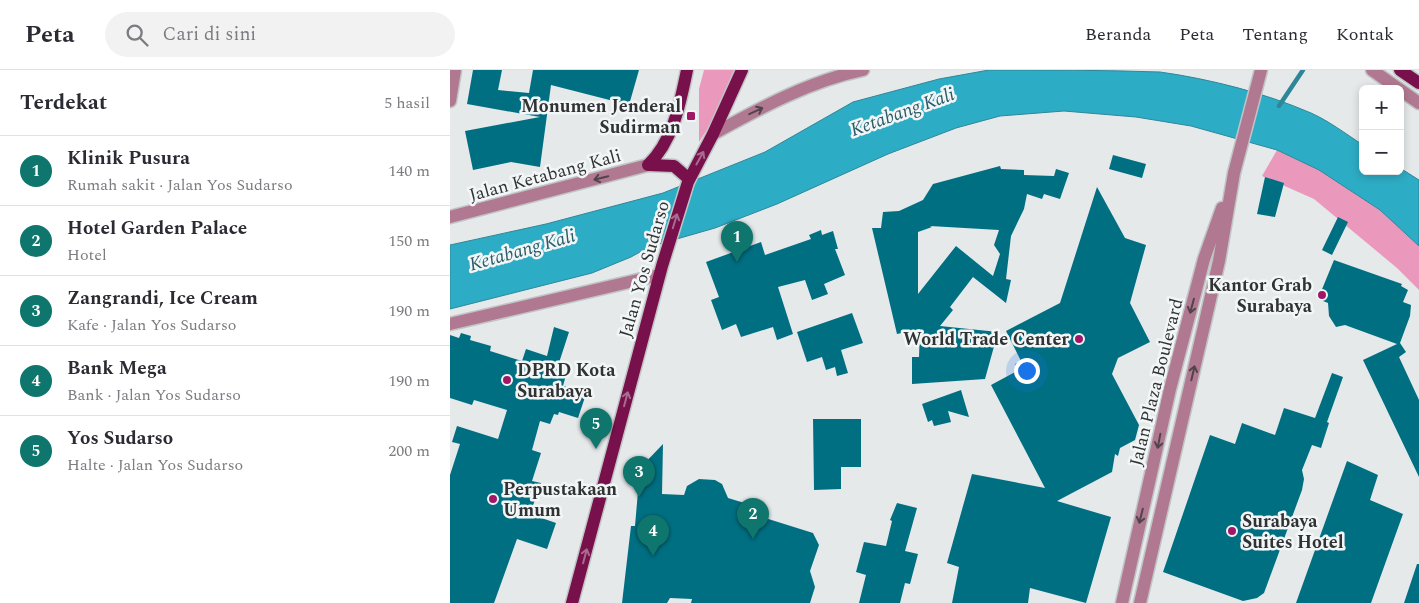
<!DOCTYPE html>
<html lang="id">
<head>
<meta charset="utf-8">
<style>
  body { margin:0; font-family:Spectral,serif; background:#f2f2f3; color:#2b2b33 }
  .controls { position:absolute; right:15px; top:15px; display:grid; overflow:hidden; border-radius:8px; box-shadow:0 2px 8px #0003 }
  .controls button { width:45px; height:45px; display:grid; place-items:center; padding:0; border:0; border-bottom:1px solid #e1e1e2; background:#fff; color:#2b2b33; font:25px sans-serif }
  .you { position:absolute; left:576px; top:300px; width:18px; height:18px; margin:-12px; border:4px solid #fff; border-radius:50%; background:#1a73e8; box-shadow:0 0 0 8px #1a73e833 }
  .badge { display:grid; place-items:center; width:32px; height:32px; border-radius:50%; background:#0f766e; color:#fff; font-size:16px; font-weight:700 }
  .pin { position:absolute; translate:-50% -41px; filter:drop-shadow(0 1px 2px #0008) }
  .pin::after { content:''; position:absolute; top:26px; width:18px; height:15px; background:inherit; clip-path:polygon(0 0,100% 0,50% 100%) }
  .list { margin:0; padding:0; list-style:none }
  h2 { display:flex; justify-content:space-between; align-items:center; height:65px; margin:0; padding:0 20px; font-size:21px }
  h2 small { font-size:16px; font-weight:400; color:#7c7c81 }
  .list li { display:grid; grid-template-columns:32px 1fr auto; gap:15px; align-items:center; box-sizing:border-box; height:70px; padding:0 20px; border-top:1px solid #e1e1e2 }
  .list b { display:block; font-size:19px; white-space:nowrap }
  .list p { margin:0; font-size:16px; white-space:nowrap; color:#7c7c81 }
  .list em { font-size:16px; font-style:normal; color:#7c7c81 }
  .icon { flex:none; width:28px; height:28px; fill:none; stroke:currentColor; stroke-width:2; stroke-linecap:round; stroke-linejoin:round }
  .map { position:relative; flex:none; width:969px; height:533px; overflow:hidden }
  header { display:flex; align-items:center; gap:30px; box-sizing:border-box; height:70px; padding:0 25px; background:#fff; border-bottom:1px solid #e1e1e2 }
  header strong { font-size:24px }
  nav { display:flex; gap:28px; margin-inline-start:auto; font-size:18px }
  .search { width:350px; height:45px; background:#f2f2f3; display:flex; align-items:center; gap:12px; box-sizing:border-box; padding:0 18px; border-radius:28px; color:#7c7c81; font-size:19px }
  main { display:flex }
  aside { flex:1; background:#fff }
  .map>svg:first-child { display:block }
</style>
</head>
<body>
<header>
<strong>Peta</strong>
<div class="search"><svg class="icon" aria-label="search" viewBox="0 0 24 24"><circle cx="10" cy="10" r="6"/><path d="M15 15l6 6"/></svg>Cari di sini</div>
<nav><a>Beranda</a><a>Peta</a><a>Tentang</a><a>Kontak</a></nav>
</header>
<main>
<aside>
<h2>Terdekat<small>5 hasil</small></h2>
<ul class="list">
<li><span class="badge">1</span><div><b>Klinik Pusura</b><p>Rumah sakit · Jalan Yos Sudarso</p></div><em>140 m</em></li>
<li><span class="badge">2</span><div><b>Hotel Garden Palace</b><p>Hotel</p></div><em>150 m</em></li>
<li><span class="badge">3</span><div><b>Zangrandi, Ice Cream</b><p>Kafe · Jalan Yos Sudarso</p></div><em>190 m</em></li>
<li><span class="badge">4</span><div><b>Bank Mega</b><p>Bank · Jalan Yos Sudarso</p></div><em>190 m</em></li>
<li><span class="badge">5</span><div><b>Yos Sudarso</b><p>Halte · Jalan Yos Sudarso</p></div><em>200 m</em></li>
</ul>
</aside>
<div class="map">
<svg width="969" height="533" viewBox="0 0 969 533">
  <rect width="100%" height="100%" fill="#e5e9ea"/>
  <!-- green -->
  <path fill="#ea99bd" d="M254 0H285L278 27 249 72V19Z
    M827 80 869 100 930 140 969 176V220L947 198 864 129 812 106Z"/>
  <!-- water -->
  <path fill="#2dacc5" stroke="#2e8799" d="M539 0C595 0 654 0 710 2 760 9 815 23 861 43 879 51 896 64 913 75V101H950V98L969 110V176L930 140 869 100 827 80 741 56 686 47 614 41 550 46 506 58 438 84 327 134 265 158 199 177 181 187 142 203 0 239V175L96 154 213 123 315 82 403 32 489 9Z"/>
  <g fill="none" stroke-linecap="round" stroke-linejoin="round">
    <!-- stream -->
    <path stroke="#2e8799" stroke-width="4.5" d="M829 36 853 0"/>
  </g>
  <!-- building -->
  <path fill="#006f82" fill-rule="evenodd" d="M23 0H52L48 20 79 23 83 0H189L179 35 101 15 90 97 61 92 23 100 15 61 90 47 17 34Z
    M663 85 696 94 692 108 659 99Z
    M550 96 551 99 574 100V105L604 106 606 99 619 103 610 129 594 124 592 129 577 124 574 139 561 166 556 209 561 210 556 233 523 207 500 237 503 240 490 256 548 262 535 309 462 314V287H469L470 259 447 264 422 158H431L433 142 449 141 473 130 483 114ZM480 156 549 160 544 175 550 184 543 206 506 176 468 224V162L482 157Z
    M815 107 834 113 825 147 807 144Z
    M647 117 675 168 696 175 680 233 700 272 668 288 662 304 689 355 685 370 670 378 668 386 665 384 662 402 607 431 661 447 636 533 580 518 578 533H502L509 497 497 493 522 404 595 418 541 315 567 301 565 294 571 291 556 261 610 233Z
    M888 147 898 152 882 185 872 180Z
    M371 160 372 165 383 161 388 179H385L395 205 374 214 378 224 362 230 355 210 328 217 343 264 327 270 323 257 291 267 286 254 272 260 261 230 269 227 256 192 311 172 315 185 361 169 359 165Z
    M884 190 952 214 951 216 958 220 953 232 961 235 960 246 950 273 956 282 949 287 969 330V407L913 290 947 274 895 255 886 257 879 246 878 233 868 229Z
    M402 243 413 273 391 280 398 303 387 306 385 297 376 300 372 287 357 292 347 262Z
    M104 257 119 262 106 302 116 305 113 316 117 317 116 321 135 327 128 348 109 342 108 345 104 344 100 354 90 351 82 380 91 383 82 411 91 413 80 444 106 453 97 479 67 469 44 533H0V405L10 374 2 372 7 356 48 369 57 340 24 330 22 335 0 328V265L9 268 11 263 21 266 20 270 41 276 40 281 72 291 76 279 97 286Z
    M882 303 893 307 877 352 879 353 871 378 862 375 852 400 854 409 852 420 814 523 807 528 793 531 713 502 760 365 785 374 792 353 825 365 834 338 865 348Z
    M511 320 519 347 498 341 501 352 484 356 482 350 478 352 472 334Z
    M363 349H411V397H391V419L364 420Z
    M213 374 212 424 234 425 237 416 249 409 265 410 272 414 278 428 311 438 309 446 363 463 369 475 360 501 365 517 360 533H241L242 529 220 528 217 533H172L181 456H185L190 398Z
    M897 391 928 405 920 430 953 444 921 533H846Z
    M447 433 467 438 455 481 468 484 460 514 455 513 450 533H409L416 505 406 502 414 472 436 476 442 451 440 450Z
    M967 494H969V533H954Z"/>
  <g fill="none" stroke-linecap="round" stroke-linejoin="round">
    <defs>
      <path id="minor" d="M922 0 969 33
        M0 31 5 0
        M263 64C310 38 360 11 413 0
        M0 147 198 95
        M0 254 209 205
        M672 533 720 319 754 189 772 138
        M690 533 769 191 784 103 811 0"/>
      <path id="major" d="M950 0 969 13
        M198 95C223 71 230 34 237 0
        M198 95 224 96 239 109
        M122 533 212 196 238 112 263 64 292 0"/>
    </defs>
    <!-- minor casing -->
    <use href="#minor" stroke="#c1c4c5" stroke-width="15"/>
    <!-- major casing -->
    <use href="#major" stroke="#c1c4c5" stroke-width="15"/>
    <!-- minor -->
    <use href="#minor" stroke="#b17991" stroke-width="12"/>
    <!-- major -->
    <use href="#major" stroke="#77104b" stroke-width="12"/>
  </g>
  <!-- one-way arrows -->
  <defs><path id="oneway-shaft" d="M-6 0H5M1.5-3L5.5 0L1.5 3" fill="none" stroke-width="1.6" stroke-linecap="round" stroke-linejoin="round" transform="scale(1.25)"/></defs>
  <g stroke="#51444a">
    <use href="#oneway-shaft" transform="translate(306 41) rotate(-25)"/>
    <use href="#oneway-shaft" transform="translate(151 108) rotate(166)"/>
    <use href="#oneway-shaft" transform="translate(742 236) rotate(105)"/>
    <use href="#oneway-shaft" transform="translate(743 303) rotate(-77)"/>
    <use href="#oneway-shaft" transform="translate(709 371) rotate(101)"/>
    <use href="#oneway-shaft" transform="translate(691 446) rotate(104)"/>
  </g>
  <g stroke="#a86c90">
    <use href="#oneway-shaft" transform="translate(250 88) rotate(-61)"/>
    <use href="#oneway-shaft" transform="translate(225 151) rotate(-73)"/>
    <use href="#oneway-shaft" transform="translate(176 329) rotate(-75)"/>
    <use href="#oneway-shaft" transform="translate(135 486) rotate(-75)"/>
  </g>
  <!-- markers -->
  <g fill="#9f1766" stroke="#f2f6f7" stroke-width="2">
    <rect x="236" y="41" width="10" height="10" rx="2.5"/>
    <circle cx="872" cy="225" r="5"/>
    <circle cx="629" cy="269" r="5"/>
    <circle cx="57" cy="310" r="5"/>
    <circle cx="43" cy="429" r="5"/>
    <circle cx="782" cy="461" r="5"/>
  </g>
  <g text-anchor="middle" stroke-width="5" stroke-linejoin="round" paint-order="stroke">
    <!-- poi labels -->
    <g font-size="18" font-weight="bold" fill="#313233" stroke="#f2f6f7" text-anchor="end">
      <text x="231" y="42">Monumen Jenderal<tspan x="231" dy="21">Sudirman</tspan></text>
      <text x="862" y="221">Kantor Grab<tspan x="862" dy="21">Surabaya</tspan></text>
      <text x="619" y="275">World Trade Center</text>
      <text x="67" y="306" text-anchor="start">DPRD Kota<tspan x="67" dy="21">Surabaya</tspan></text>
      <text x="53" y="425" text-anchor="start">Perpustakaan<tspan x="53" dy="21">Umum</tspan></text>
      <text x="792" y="457" text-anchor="start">Surabaya<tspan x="792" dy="21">Suites Hotel</tspan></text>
    </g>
    <!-- street labels -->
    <g font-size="18" fill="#313233" stroke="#f2f6f7">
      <text transform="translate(95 105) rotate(-15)" y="6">Jalan Ketabang Kali</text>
      <text transform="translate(194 199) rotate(-74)" y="6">Jalan Yos Sudarso</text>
      <text transform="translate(706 312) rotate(-76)" y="6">Jalan Plaza Boulevard</text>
    </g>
    <!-- water labels -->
    <g font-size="19" font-style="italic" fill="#2a5c67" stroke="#f2f6f7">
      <text transform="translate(452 41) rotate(-20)" y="7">Ketabang Kali</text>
      <text transform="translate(72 179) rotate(-16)" y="7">Ketabang Kali</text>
    </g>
  </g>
</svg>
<div class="controls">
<button>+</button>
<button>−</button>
</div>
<div class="you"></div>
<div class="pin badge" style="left:287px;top:192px">1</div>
<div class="pin badge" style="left:303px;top:469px">2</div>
<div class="pin badge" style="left:189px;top:427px">3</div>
<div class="pin badge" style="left:203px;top:486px">4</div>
<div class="pin badge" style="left:146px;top:379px">5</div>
</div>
</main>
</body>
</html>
